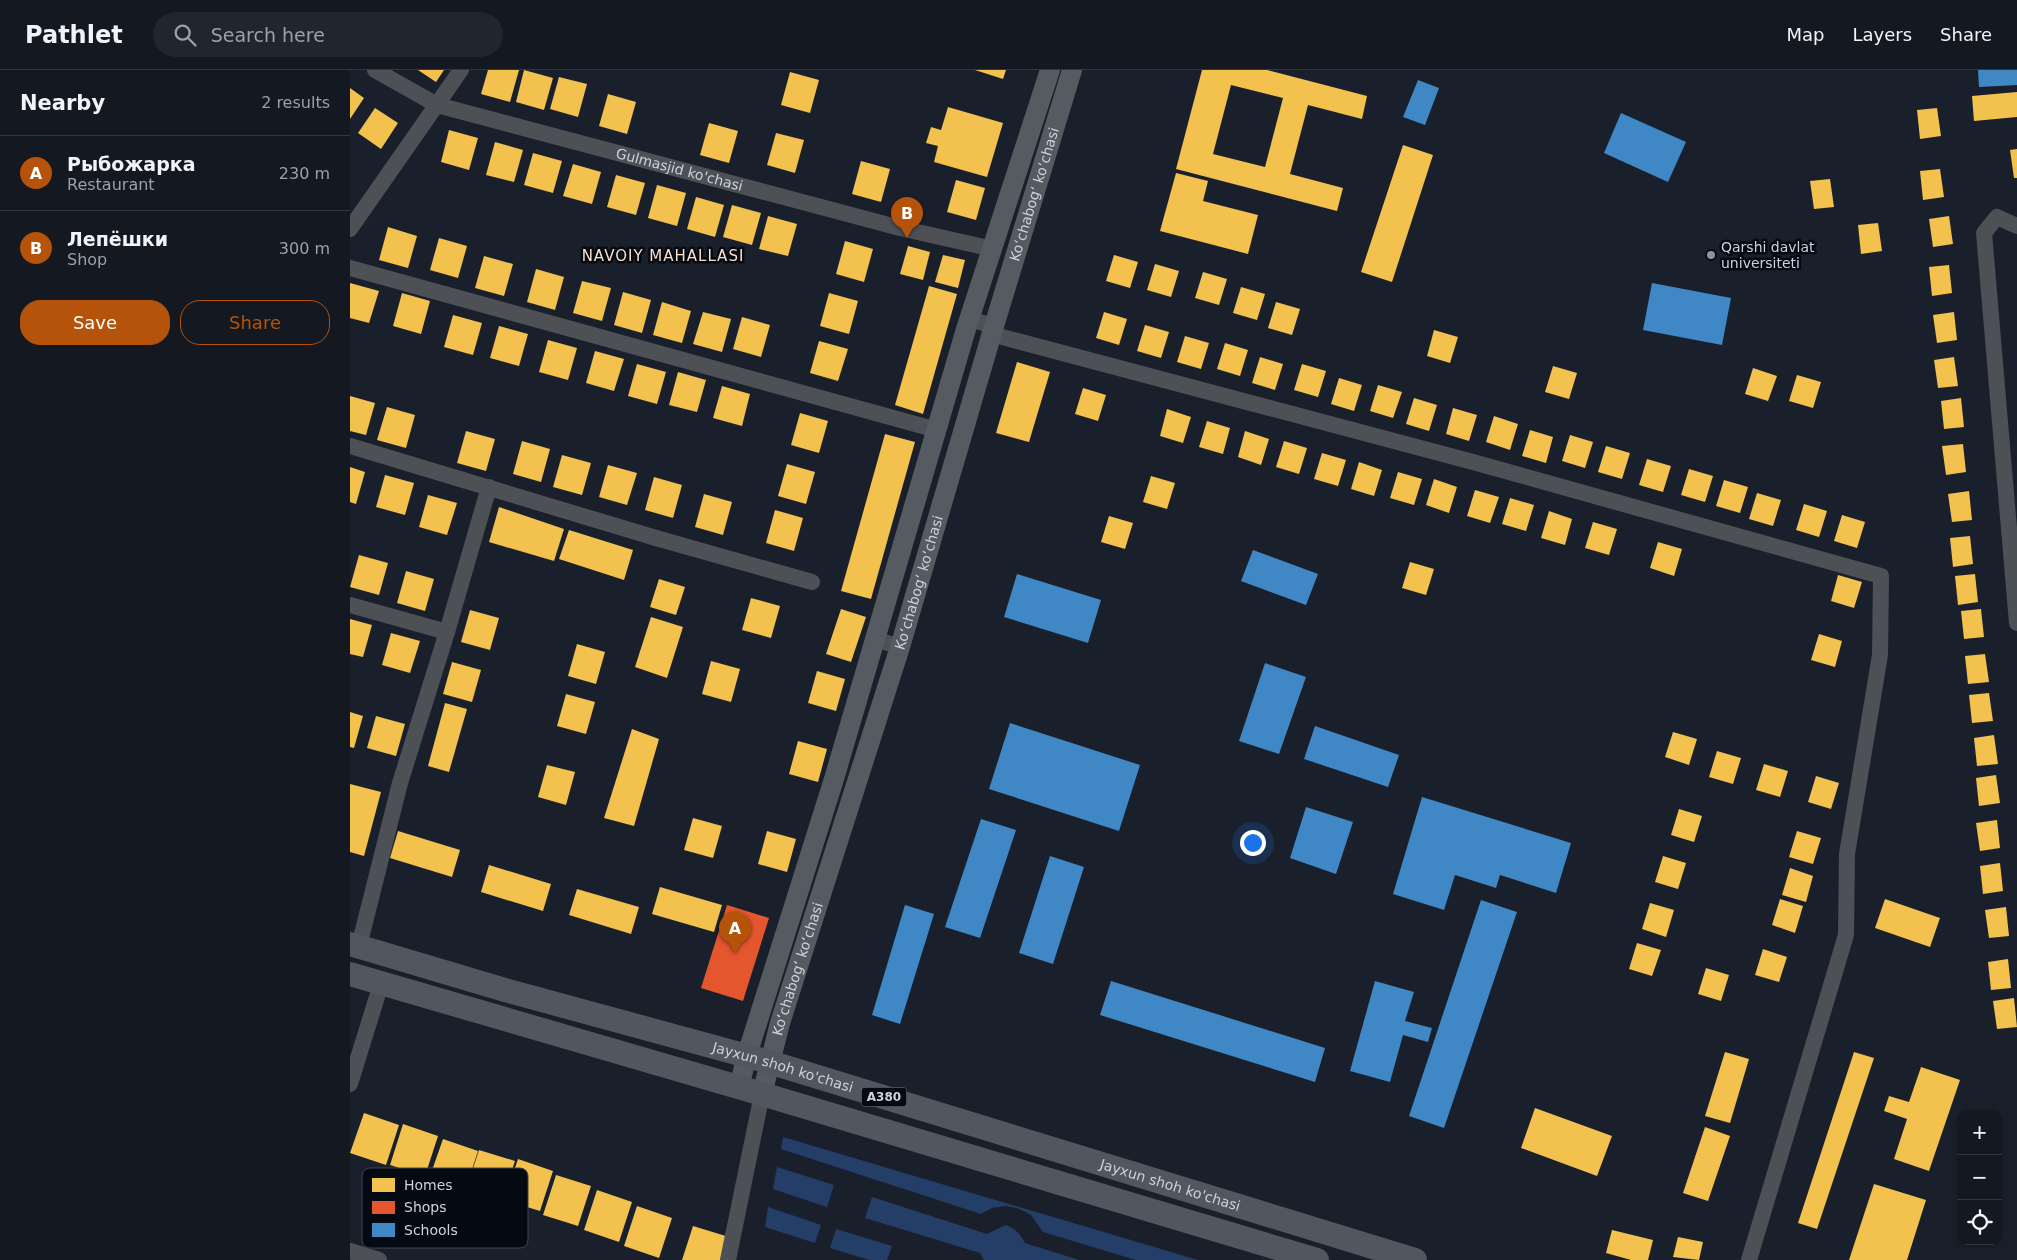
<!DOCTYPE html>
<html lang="en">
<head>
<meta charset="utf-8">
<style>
  body { margin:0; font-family:"DejaVu Sans",sans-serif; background:#21252d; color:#f1f3f6 }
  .controls { position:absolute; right:15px; bottom:15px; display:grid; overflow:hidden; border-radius:10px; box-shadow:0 2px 8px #0003 }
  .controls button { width:45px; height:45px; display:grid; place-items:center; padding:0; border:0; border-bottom:1px solid #33373e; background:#141820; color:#f1f3f6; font:25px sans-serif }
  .you { position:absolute; left:902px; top:772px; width:18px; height:18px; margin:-12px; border:4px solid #fff; border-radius:50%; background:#1a73e8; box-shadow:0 0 0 8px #1a73e833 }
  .badge { display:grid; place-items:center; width:32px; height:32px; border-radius:50%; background:#b45309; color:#fff; font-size:16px; font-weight:700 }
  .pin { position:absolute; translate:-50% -41px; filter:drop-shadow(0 1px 2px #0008) }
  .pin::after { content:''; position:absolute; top:26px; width:18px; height:15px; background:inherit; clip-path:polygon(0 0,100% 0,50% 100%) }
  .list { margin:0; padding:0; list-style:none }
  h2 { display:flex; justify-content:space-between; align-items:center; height:65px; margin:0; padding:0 20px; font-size:21px }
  h2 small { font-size:16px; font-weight:400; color:#9da0a5 }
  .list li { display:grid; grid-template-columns:32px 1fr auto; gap:15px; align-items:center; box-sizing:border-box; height:75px; padding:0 20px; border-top:1px solid #33373e }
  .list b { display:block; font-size:19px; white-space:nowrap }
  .list p { margin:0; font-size:16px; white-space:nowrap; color:#9da0a5 }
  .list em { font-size:16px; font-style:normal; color:#9da0a5 }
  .actions { display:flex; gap:10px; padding:15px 20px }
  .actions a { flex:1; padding:11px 0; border:1px solid #b45309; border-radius:20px; text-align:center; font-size:18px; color:#b45309 }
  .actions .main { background:#b45309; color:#fff }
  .icon { flex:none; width:28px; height:28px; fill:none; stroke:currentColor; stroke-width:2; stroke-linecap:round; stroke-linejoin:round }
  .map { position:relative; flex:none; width:1667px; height:1190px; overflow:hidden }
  header { display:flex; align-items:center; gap:30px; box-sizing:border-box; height:70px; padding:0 25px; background:#141820; border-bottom:1px solid #33373e }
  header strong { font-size:24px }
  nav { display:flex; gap:28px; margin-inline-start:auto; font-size:18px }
  .search { width:350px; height:45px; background:#21252d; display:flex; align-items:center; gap:12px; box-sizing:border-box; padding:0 18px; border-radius:28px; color:#9da0a5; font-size:19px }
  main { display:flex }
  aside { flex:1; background:#141820 }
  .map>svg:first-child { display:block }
</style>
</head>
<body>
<header>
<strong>Pathlet</strong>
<div class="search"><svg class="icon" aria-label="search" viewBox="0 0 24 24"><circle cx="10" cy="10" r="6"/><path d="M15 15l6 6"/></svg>Search here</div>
<nav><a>Map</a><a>Layers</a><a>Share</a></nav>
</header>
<main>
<aside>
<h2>Nearby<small>2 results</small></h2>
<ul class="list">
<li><span class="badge">A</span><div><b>Рыбожарка</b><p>Restaurant</p></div><em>230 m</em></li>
<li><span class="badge">B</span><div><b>Лепёшки</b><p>Shop</p></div><em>300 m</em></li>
</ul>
<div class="actions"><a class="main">Save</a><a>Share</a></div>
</aside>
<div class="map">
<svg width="1667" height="1190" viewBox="0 0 1667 1190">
  <rect width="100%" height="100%" fill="#1a202b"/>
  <!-- green -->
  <path fill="#243e68" d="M433 1067 848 1190H786L693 1162 681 1145 670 1139 656 1136 642 1138 631 1144 431 1079Z
    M427 1097 484 1115 477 1137 423 1119Z
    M522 1127 637 1164 656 1155C666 1159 670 1164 675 1173L729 1190H634L630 1183 515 1148Z
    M418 1137 471 1155 465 1173 415 1157Z
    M486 1159 542 1176 537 1190H519L480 1178Z"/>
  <!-- homes -->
  <path fill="#f2c14e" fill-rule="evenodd" d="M68 0H94L86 12Z
    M138 0H169L160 32 131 24Z
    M174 0 203 8 194 40 166 32Z
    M625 0H656L653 9Z
    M852 0H917L1017 26 1012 49 958 35 940 104 993 118 987 141 826 99ZM881 15 933 28 915 97 863 84Z
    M440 2 469 10 460 43 431 35Z
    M209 7 237 14 228 47 200 39Z
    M0 18 14 28 0 49Z
    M1667 22V47L1624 51 1622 26Z
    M258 24 286 32 277 64 249 56Z
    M598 37 653 53 637 107 584 92 588 76 576 73 581 57 591 60Z
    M25 38 48 53 31 79 8 63Z
    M1587 38 1591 66 1570 69 1567 40Z
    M359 53 388 61 379 93 350 85Z
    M99 60 128 68 119 100 91 92Z
    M426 63 454 70 445 103 417 95Z
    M145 72 173 80 164 112 136 105Z
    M1053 75 1083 85 1042 212 1011 202Z
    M1667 79V108H1664L1660 80Z
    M183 83 212 91 203 123 174 115Z
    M511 91 540 99 531 132 502 124Z
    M223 94 251 102 242 134 213 126Z
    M1590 99 1594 127 1573 130 1570 101Z
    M826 103 858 111 853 131 908 145 898 184 810 161Z
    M266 105 295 113 286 145 257 137Z
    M1480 109 1484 137 1464 139 1460 111Z
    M606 110 635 118 626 150 597 142Z
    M307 115 336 123 327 156 298 148Z
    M346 127 374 135 365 167 337 159Z
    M382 135 411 143 402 175 373 167Z
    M418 146 447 154 438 186 409 179Z
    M1599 146 1603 174 1583 177 1579 149Z
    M1528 153 1532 181 1511 184 1508 155Z
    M38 157 67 166 58 198 29 190Z
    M89 168 117 176 108 208 80 200Z
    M495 171 523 179 514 212 486 204Z
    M558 176 580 182 573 210 550 204Z
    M593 185 615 190 608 218 585 212Z
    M764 185 788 192 780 218 756 211Z
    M134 186 163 194 154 226 125 218Z
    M805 194 829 201 821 227 797 220Z
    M1599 195 1602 223 1582 226 1579 197Z
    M186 199 214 207 205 240 177 232Z
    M853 202 877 209 869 235 845 228Z
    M232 211 261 218 252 251 223 243Z
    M0 213 29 221 19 253 0 248Z
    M579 216 607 224 573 344 545 335Z
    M891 217 915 224 907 250 883 243Z
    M273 222 301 230 292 263 264 255Z
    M52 223 80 231 71 264 43 256Z
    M479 223 508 231 499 264 470 256Z
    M312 232 341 241 332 273 303 265Z
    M926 232 950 239 942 265 918 258Z
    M353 242 381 249 372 282 343 274Z
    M754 242 777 249 769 275 746 268Z
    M1604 242 1607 270 1587 273 1583 245Z
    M103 245 132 253 123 285 94 277Z
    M392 247 420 255 411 287 383 279Z
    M795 255 819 262 811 288 787 281Z
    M149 256 178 264 169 296 140 288Z
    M1084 260 1108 267 1100 293 1077 286Z
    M835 266 859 273 851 299 827 292Z
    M198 270 227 278 218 310 189 302Z
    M469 271 498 279 488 311 460 303Z
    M875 273 898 280 890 306 867 299Z
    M245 281 274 289 264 321 236 313Z
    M910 287 933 294 925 320 902 313Z
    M1604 287 1608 316 1588 318 1584 290Z
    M667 292 700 302 679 372 646 363Z
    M287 294 316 302 307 334 278 326Z
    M952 294 976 301 968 327 944 320Z
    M1203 296 1227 303 1219 329 1195 322Z
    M1403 298 1427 306 1418 331 1395 324Z
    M328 302 356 310 347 342 319 335Z
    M1447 305 1471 312 1463 338 1439 331Z
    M989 308 1012 315 1004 341 981 334Z
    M1028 315 1052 322 1043 348 1020 341Z
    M372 316 400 324 392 356 363 348Z
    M733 318 756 325 748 351 725 344Z
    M0 326 25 333 16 365 0 361Z
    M1064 328 1087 335 1079 361 1056 354Z
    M1611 328 1614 357 1594 359 1591 331Z
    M37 337 65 345 56 378 27 370Z
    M1103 338 1127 345 1119 371 1096 364Z
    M817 339 841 347 833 373 810 366Z
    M450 343 478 351 469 383 441 375Z
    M1144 346 1168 354 1160 380 1136 372Z
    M857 351 880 358 873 384 849 377Z
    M1180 360 1203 367 1196 393 1172 386Z
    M116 361 145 369 136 401 107 393Z
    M895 361 919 369 911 395 888 387Z
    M535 364 565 372 521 529 491 521Z
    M1220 365 1243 372 1235 398 1212 391Z
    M172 371 200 379 191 412 163 404Z
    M934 371 957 378 949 404 926 397Z
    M1613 374 1616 402 1596 405 1592 376Z
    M1256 376 1280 383 1272 409 1248 402Z
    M972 383 996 390 988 416 964 409Z
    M212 385 241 393 232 425 203 417Z
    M1297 389 1321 396 1313 422 1289 415Z
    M1009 392 1032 400 1024 426 1001 419Z
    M437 394 465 402 456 434 428 426Z
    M258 395 287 403 277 435 249 427Z
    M0 397 15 402 6 434 0 432Z
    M1339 399 1363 406 1355 432 1331 425Z
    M1048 402 1072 409 1064 435 1040 428Z
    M35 405 64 413 55 445 26 437Z
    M801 406 825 413 817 439 793 432Z
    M304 407 332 415 323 448 295 440Z
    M1084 409 1107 417 1099 443 1076 435Z
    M1374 410 1398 417 1390 443 1366 436Z
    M1125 420 1149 427 1140 453 1117 446Z
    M1619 421 1622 450 1602 452 1598 424Z
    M1407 423 1431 430 1423 456 1399 449Z
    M354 424 382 432 373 465 345 457Z
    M78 425 107 433 97 465 69 457Z
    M1160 428 1184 435 1176 461 1152 454Z
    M1454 434 1477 441 1469 467 1446 460Z
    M149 437 214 459 204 491 139 472Z
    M425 440 453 448 444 481 416 473Z
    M1199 441 1222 449 1215 475 1191 468Z
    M1492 445 1515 452 1507 478 1484 471Z
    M759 446 783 453 775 479 751 472Z
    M1243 452 1267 459 1259 485 1235 478Z
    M219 460 283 480 274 510 209 489Z
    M1620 466 1623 494 1603 497 1600 468Z
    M1308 472 1332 479 1324 506 1300 498Z
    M9 485 38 493 29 525 0 517Z
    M1060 492 1084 499 1076 525 1052 518Z
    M56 501 84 509 75 541 47 533Z
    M1625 504 1628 532 1608 535 1605 506Z
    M1488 505 1512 512 1504 538 1481 531Z
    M309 509 335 517 326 545 300 537Z
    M401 528 430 536 421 568 392 560Z
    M491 539 516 547 501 592 476 584Z
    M1631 539 1634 567 1614 569 1611 541Z
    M120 540 149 548 140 580 111 572Z
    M301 547 333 557 317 608 285 597Z
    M0 549 22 555 13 587 0 584Z
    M41 563 70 571 60 603 32 595Z
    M1469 564 1492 571 1485 597 1461 590Z
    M227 574 255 582 246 614 218 606Z
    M1635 584 1639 612 1618 614 1615 586Z
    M361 591 390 599 381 632 352 624Z
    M102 592 131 600 122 632 93 624Z
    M467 601 495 609 486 641 458 633Z
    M1639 623 1643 651 1622 653 1619 625Z
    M216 624 245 632 236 664 207 656Z
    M95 633 117 639 99 702 78 696Z
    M0 642 13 646 4 678 0 677Z
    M26 646 55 654 46 686 17 678Z
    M282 659 309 669 284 756 254 748Z
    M1323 662 1347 669 1339 695 1315 687Z
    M1644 665 1648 694 1627 696 1624 668Z
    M448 671 477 679 468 712 439 704Z
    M1367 681 1391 688 1383 714 1359 707Z
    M1414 694 1438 701 1430 727 1406 720Z
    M197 695 225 702 216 735 188 727Z
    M1646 705 1650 733 1629 736 1626 708Z
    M1466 706 1489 713 1481 739 1458 732Z
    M0 714 31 722 14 786 0 782Z
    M1329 739 1352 746 1344 772 1321 765Z
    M343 748 372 756 363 788 334 780Z
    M1647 750 1650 778 1630 781 1626 753Z
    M48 761 110 780 102 807 40 788Z
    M417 761 446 769 437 802 408 794Z
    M1447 761 1471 768 1463 794 1439 787Z
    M1313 786 1336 793 1328 819 1305 812Z
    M1650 793 1653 821 1633 824 1630 796Z
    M139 795 201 814 193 841 131 822Z
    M1440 798 1463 806 1456 832 1432 825Z
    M310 817 372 835 364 862 302 844Z
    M227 819 289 837 281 864 219 845Z
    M1430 829 1453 836 1445 863 1422 855Z
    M1535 829 1590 848 1580 877 1525 858Z
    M1300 833 1324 840 1316 867 1292 859Z
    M1656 837 1659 866 1639 868 1635 840Z
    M1287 873 1311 880 1302 906 1279 899Z
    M1413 879 1437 887 1429 912 1405 905Z
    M1658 889 1661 918 1641 920 1638 892Z
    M1356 898 1379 905 1371 931 1348 924Z
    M1664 928 1667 957 1647 959 1643 931Z
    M1375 982 1399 989 1380 1053 1355 1046Z
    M1504 982 1524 988 1467 1159 1448 1153Z
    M1571 997 1610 1010 1579 1101 1544 1089 1557 1049 1534 1041 1539 1026 1559 1032Z
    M1185 1038 1262 1066 1247 1106 1171 1078Z
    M14 1043 49 1055 36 1095 0 1083Z
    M53 1054 88 1066 75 1106 40 1095Z
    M1355 1057 1380 1066 1358 1131 1333 1123Z
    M93 1069 128 1081 115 1121 79 1109Z
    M129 1080 165 1091 151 1132 116 1120Z
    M168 1089 203 1101 190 1141 154 1130Z
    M206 1105 241 1116 228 1156 193 1145Z
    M1524 1114 1576 1130 1557 1190H1499Z
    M247 1120 282 1132 269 1172 234 1160Z
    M287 1136 322 1148 309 1188 274 1176Z
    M343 1156 379 1167 371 1190H332Z
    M1262 1160 1303 1170 1298 1190H1281L1256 1183Z
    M1328 1167 1353 1172 1349 1190 1323 1187Z"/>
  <!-- shops -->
  <path fill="#e4572e" d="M377 835 419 848 393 931 351 918Z"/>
  <!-- schools -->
  <path fill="#3f88c5" d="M1628 0H1667V15L1629 17Z
    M1068 10 1089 18 1075 55 1053 47Z
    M1271 43 1336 72 1318 112 1254 83Z
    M1302 213 1381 228 1372 275 1293 260Z
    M903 480 968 504 956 535 891 511Z
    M667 504 751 530 738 573 654 547Z
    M915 593 956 607 929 684 889 671Z
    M660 653 790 695 769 761 639 719Z
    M965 656 1049 685 1038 717 954 689Z
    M1072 727 1221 773 1206 823 1150 805 1146 818 1105 805 1094 840 1043 824Z
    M956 737 1003 752 986 804 940 788Z
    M631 749 666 760 630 868 595 857Z
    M700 786 734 797 703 894 669 883Z
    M1131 830 1167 842 1094 1058 1059 1046Z
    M555 835 584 844 550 954 522 945Z
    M761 911 975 978 965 1012 750 945Z
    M1025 911 1064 922 1055 951 1082 958 1078 972 1053 965 1040 1012 1000 1001Z"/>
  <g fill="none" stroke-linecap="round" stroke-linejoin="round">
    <!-- minor -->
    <g stroke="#4d5055" stroke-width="16">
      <path id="s1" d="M25 0 87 35 550 158 643 179"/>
      <path d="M1667 156 1647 147 1634 163 1667 553"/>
      <path d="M0 159 111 0"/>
      <path d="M0 198 587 360"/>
      <path d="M619 249 644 256"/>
      <path d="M641 264 1123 392 1531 506 1530 585 1497 784 1496 865 1399 1190"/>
      <path d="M0 376 306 468 462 512"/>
      <path d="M0 535 97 562"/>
      <path d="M525 569 550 577"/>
      <path d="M9 876 50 713 97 562 139 417"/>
      <path d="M0 1014 31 914"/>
      <path d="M0 1181 29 1190"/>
      <path d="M378 1190 412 1024"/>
    </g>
    <!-- major -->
    <g stroke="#565a61" stroke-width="20">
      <path d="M389 1017 397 985 484 709 616 259 700 0"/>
      <path id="s2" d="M412 1024 430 953 550 577 644 256 722 0"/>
    </g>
    <!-- highway -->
    <g stroke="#51575e" stroke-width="24">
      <path id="s3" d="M0 874 155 920 419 992 1065 1190"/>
      <path d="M0 904 412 1024 967 1190"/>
    </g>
  </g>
  <!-- markers -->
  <circle fill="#8c94a0" stroke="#050911" stroke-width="2" cx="1361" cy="185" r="5"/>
  <g text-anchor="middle" stroke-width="5" stroke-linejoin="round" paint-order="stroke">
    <!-- shield labels -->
    <rect fill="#050911" stroke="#8f96a1" stroke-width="1" x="511.5" y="1017.5" width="45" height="19" rx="4"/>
    <g font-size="12" font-weight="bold" fill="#cad2df">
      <text x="534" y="1031">A380</text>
    </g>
    <!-- street labels -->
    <g font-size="14" fill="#cad2df" stroke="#050911">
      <text dy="5" stroke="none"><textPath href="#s1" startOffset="322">Gulmasjid ko'chasi</textPath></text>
      <text dy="5" stroke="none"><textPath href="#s2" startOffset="940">Ko‘chabog‘ ko‘chasi</textPath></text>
      <text dy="5" stroke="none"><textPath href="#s2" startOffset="535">Ko‘chabog‘ ko‘chasi</textPath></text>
      <text dy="5" stroke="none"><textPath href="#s2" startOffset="130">Ko‘chabog‘ ko‘chasi</textPath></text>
      <text dy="5" stroke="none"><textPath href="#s3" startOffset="450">Jayxun shoh ko'chasi</textPath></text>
      <text dy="5" stroke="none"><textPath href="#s3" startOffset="855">Jayxun shoh ko'chasi</textPath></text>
    </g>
    <!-- poi labels -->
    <g font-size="14" fill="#cad2df" stroke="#050911" text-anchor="start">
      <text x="1371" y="182">Qarshi davlat<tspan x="1371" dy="16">universiteti</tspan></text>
    </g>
    <!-- neighbourhood labels -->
    <g font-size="15" letter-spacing="1" fill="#fcddcd" stroke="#050911">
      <text x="313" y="191">NAVOIY MAHALLASI</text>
    </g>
  </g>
  <!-- legend -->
  <rect x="12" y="1098" width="166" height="80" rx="8" fill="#050911" stroke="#40454f" stroke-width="1"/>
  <rect x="22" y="1108" width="23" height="14" fill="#f2c14e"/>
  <rect x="22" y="1131" width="23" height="13" fill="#e4572e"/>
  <rect x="22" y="1153" width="23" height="14" fill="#3f88c5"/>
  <g font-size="14" fill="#cad2df">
    <text x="54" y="1120">Homes</text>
    <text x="54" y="1142">Shops</text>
    <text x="54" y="1165">Schools</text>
  </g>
</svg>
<div class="controls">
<button>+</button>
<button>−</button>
<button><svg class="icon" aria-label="locate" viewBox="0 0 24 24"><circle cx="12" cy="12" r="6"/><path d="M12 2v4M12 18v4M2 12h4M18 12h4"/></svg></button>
</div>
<div class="you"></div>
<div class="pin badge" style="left:385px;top:883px">A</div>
<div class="pin badge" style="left:557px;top:168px">B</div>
</div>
</main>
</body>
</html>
